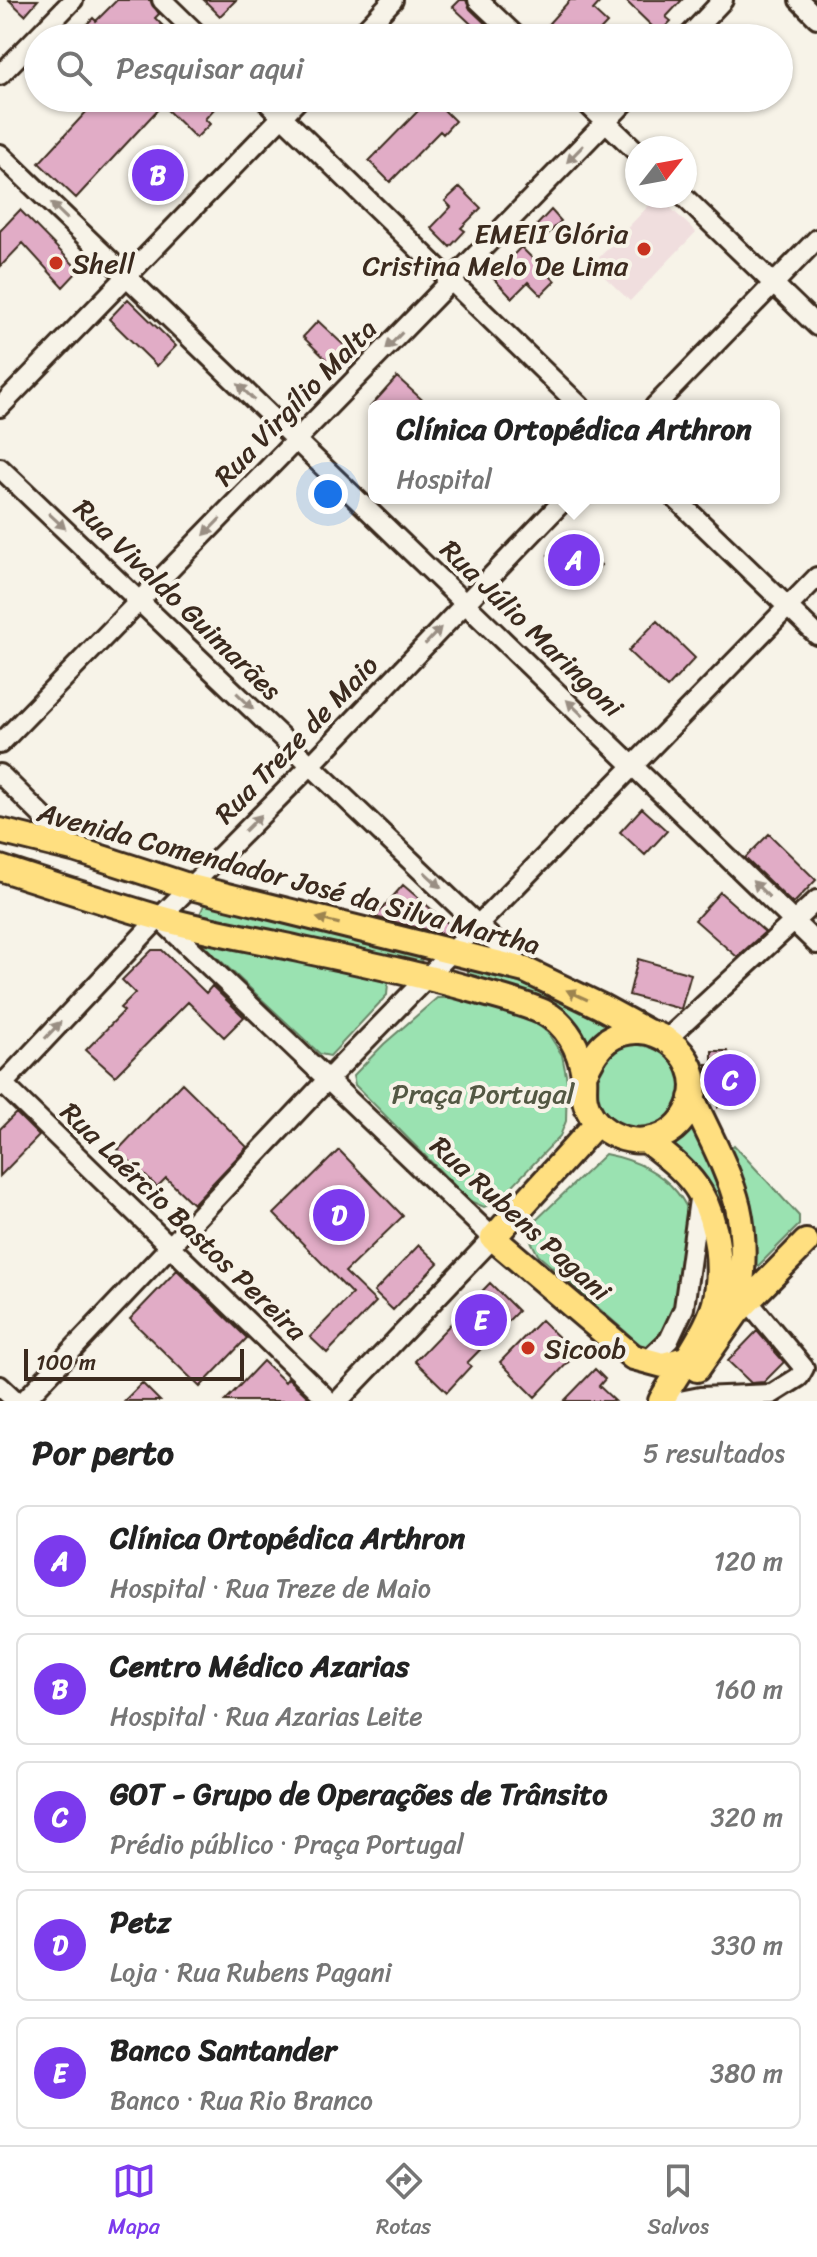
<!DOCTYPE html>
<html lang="pt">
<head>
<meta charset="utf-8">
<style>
  body { margin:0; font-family:Sriracha,sans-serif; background:#f2f2f2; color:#222 }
  .compass { position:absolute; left:625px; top:136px; width:72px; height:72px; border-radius:50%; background:#fff; box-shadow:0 2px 6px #0004; rotate:59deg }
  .scale { position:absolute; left:24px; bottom:20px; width:220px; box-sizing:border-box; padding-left:8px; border:4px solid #3b2a1e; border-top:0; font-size:22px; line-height:28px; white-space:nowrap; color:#3b2a1e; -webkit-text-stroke:6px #f7f3e8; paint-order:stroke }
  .you { position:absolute; left:328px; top:494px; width:28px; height:28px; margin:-20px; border:6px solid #fff; border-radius:50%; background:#1a73e8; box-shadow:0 0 0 12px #1a73e833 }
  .badge { display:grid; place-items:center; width:52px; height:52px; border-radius:50%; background:#7c3aed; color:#fff; font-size:26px; font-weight:700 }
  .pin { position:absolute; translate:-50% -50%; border:4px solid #fff; box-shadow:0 2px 8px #0006 }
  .popup { position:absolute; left:368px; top:400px; width:412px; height:104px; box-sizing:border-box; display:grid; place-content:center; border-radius:12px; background:#fff; filter:drop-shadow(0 2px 6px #0005); font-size:26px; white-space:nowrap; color:#767676 }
  .popup b { font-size:30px; color:#222 }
  .popup::after { content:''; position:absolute; left:50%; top:100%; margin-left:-16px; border:16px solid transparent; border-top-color:#fff }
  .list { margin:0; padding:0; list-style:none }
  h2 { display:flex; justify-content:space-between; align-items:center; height:104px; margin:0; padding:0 32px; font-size:34px }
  h2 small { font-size:26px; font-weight:400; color:#767676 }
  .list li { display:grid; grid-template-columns:52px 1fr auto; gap:24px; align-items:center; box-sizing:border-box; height:112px; margin:0 16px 16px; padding:0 16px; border:2px solid #e0e0e0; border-radius:12px }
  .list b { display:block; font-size:30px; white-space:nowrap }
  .list p { margin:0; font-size:26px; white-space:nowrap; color:#767676 }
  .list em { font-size:26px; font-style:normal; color:#767676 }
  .icon { flex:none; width:44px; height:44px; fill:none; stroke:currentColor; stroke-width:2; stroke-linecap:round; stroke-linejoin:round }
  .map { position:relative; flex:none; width:817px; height:1401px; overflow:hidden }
  .search { position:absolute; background:#fff; box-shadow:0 2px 6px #0004; left:24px; right:24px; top:24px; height:88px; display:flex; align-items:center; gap:20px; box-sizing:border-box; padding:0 28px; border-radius:44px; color:#767676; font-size:30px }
  .sheet { height:744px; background:#fff }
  nav { display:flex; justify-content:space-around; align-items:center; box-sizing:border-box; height:112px; border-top:2px solid #e0e0e0; background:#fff; font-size:22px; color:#767676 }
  nav a { display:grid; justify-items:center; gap:4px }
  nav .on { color:#7c3aed }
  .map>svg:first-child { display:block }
</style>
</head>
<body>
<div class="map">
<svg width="817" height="1401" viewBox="0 0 817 1401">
  <rect width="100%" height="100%" fill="#f7f3e8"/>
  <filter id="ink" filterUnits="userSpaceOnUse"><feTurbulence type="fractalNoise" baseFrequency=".0125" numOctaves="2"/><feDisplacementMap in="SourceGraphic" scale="16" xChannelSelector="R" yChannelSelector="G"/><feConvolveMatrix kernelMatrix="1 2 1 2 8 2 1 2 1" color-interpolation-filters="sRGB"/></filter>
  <g filter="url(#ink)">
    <!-- built -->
    <path fill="#f0dede" d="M658 196 696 232 630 301 592 265Z"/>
    <!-- green -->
    <path fill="#9ae2b1" stroke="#6a8668" stroke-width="2" d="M205 903 418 952 422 958 420 966 200 914Z
      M201 936 382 978 388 983 387 995 330 1056 320 1054 204 945Z
      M468 966C498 977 593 1003 608 1026L583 1043 535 996 468 974Z
      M437 998H457L530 1018 548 1033 562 1055 567 1080 566 1121 560 1136 497 1202 484 1207 470 1201 355 1085 353 1076 384 1044Z
      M593 1086a44 44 0 1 1 88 0a44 44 0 1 1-88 0Z
      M691 1127 695 1130C718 1185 732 1218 734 1278L729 1273 667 1146Z
      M734 1145 799 1216V1225L753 1271 755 1234 753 1216 729 1150Z
      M605 1154C668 1166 703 1205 697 1271 696 1284 697 1302 690 1313 681 1328 664 1342 652 1355L538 1255 530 1239 533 1223Z"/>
    <!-- building -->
    <path fill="#e1acc6" stroke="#3b2a1e" stroke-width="2" d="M9 0H38L25 15Z
      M117 0H150L159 14 155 18 175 38H87L80 31 93 18 96 21Z
      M204 0H236L220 16Z
      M460 0H466L470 9 493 31 486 38 453 7Z
      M570 0H602L593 10 607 23 593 38H565L549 23Z
      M625 0H682L666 17 671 21 659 33Z
      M99 98H224L205 119 210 124 196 138 162 105 76 198 39 163Z
      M425 98H432L455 121 443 134 440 131 390 182 369 161 419 110 416 107Z
      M150 152 180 182 165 198 135 168Z
      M460 187 481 208 461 228 465 231 450 247 431 228 451 207 445 201Z
      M20 210 79 270 63 287 23 243 0 267V231Z
      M551 210 561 221 546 236 536 226Z
      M521 247 555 281 541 295 528 282 512 298 492 277Z
      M128 299 176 346 157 366 109 319Z
      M318 321 349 350 334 367 303 337Z
      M397 377 429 406H371Z
      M568 533 601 565 581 586 548 555Z
      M657 621 695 658 667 688 628 651Z
      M642 808 667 831 645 855 620 832Z
      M769 834 816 880 793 904 745 858Z
      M403 885 456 930 451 936 375 917Z
      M720 892 765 932 737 957 695 920Z
      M152 950H162L206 993 212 986 244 1017 224 1037 188 1002 115 1076 86 1050 124 1011 120 1008 135 993 122 980Z
      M638 959 691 974 681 1009 629 995Z
      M712 1051H727L751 1079 718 1107V1091H712L713 1082 708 1079 707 1073V1064H712Z
      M182 1083 247 1147 193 1204 166 1178 157 1187 118 1150Z
      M16 1113 39 1136 0 1176V1129Z
      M339 1150 403 1216 345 1272 376 1302 327 1353 310 1337 352 1294 274 1214Z
      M419 1245 438 1263 393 1310 374 1292Z
      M177 1270 247 1338 200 1387 130 1319Z
      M490 1283 518 1311 467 1363 471 1366 447 1392 415 1361Z
      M541 1320 576 1354 535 1397 500 1362Z
      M757 1331 784 1362 764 1382 751 1383 728 1361Z
      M263 1361 285 1382 288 1378 312 1401H225Z
      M595 1369 605 1379 599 1386 615 1401H564Z
      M142 1383 160 1401H124Z"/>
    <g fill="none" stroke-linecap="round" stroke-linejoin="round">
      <defs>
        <path id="minor" d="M162 0 201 38
          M478 0 518 38
          M799 0 817 18
          M357 38 393 0
          M687 38 723 0
          M0 75 73 0
          M263 98 580 406
          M581 98 637 152
          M0 154 817 944
          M683 196 817 326
          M655 406 817 239
          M0 407 300 98
          M0 468 524 969
          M675 498 817 635
          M0 744 629 98
          M0 774 77 850
          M160 919 493 1238 338 1401
          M667 1039 817 900
          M0 1081 329 1401
          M0 1087 159 918 311 765 566 498
          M646 1362 669 1340 684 1308 700 1192
          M0 1386 16 1401
          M24 1401 328 1079 817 577
          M680 1401 700 1397 772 1394 799 1377 804 1368 748 1301"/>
        <path id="major" d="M0 831 77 850 191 887 525 970 600 1006 646 1031
          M0 868C52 885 104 902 156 917 204 931 255 939 303 950 361 962 418 974 474 990 497 997 521 1002 543 1012 567 1023 580 1050 584 1075 585 1083 583 1092 585 1100 592 1131 627 1147 656 1138 674 1133 687 1118 692 1100 705 1054 649 1012 608 1040 596 1049 591 1061 584 1074
          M692 1098C708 1133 729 1170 738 1207 746 1242 743 1278 737 1312
          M597 1123 493 1238 633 1357 663 1365 685 1359
          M647 1141C666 1156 688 1172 700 1193 718 1223 723 1269 715 1303 708 1331 676 1374 661 1401
          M697 1369 737 1312 806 1242"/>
      </defs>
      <!-- minor casing -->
      <use href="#minor" stroke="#3b2a1e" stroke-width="24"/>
      <!-- major casing -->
      <use href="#major" stroke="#3b2a1e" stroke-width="30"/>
      <!-- minor -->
      <use href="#minor" stroke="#f7f3e8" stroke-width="18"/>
      <!-- major -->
      <use href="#major" stroke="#ffdf80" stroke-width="24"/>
    </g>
    <!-- one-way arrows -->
    <defs><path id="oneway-solid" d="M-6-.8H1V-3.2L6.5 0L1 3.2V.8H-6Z" transform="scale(2)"/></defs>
    <g fill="#998e83">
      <use href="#oneway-solid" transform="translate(575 154) rotate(134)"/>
      <use href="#oneway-solid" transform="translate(59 211) rotate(-136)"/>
      <use href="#oneway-solid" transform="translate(394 341) rotate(134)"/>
      <use href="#oneway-solid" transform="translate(246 392) rotate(-136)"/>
      <use href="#oneway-solid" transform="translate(57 521) rotate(43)"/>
      <use href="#oneway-solid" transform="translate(212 527) rotate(134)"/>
      <use href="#oneway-solid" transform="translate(433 636) rotate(-47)"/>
      <use href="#oneway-solid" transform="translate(245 701) rotate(44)"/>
      <use href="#oneway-solid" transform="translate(575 708) rotate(-136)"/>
      <use href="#oneway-solid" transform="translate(253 823) rotate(-45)"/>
      <use href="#oneway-solid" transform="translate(433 880) rotate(43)"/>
      <use href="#oneway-solid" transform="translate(761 889) rotate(-136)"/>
      <use href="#oneway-solid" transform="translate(53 1030) rotate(-47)"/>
    </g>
    <g fill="#9d844f">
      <use href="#oneway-solid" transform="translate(328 921) rotate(-166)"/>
      <use href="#oneway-solid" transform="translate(577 995) rotate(-155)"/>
    </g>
  </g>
  <!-- markers -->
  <g fill="#c8321e" stroke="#f7f3e8" stroke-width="3">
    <circle cx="644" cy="249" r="8"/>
    <circle cx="56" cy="263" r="8"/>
    <circle cx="528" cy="1348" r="8"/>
  </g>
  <g text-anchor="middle" stroke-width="8" stroke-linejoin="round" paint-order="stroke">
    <!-- poi labels -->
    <g font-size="28" fill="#3b2a1e" stroke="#f7f3e8" text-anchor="start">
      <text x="628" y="243" text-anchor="end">EMEII Glória<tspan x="628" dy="32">Cristina Melo De Lima</tspan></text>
      <text x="72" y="273">Shell</text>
      <text x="544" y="1358">Sicoob</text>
    </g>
    <!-- street labels -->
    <g font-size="28" fill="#3b2a1e" stroke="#f7f3e8">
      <text transform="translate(295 402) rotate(-46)" y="10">Rua Virgílio Malta</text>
      <text transform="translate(178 599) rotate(44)" y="10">Rua Vivaldo Guimarães</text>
      <text transform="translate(532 628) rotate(44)" y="10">Rua Júlio Maringoni</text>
      <text transform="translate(296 739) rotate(-46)" y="10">Rua Treze de Maio</text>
      <text transform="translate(289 878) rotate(15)" y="10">Avenida Comendador José da Silva Martha</text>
      <text transform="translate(521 1218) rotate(42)" y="10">Rua Rubens Pagani</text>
      <text transform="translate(184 1221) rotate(44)" y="10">Rua Laércio Bastos Pereira</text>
    </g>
    <!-- park labels -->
    <g font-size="28" fill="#535843" stroke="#f7f3e8">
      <text x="483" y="1103">Praça Portugal</text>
    </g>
  </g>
</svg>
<svg class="compass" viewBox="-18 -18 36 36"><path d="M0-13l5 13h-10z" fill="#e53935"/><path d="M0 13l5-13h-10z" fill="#767676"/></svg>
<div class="scale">100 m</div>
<div class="you"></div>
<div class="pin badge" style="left:574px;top:560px">A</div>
<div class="popup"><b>Clínica Ortopédica Arthron</b>Hospital</div>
<div class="pin badge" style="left:158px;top:175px">B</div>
<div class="pin badge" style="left:730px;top:1080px">C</div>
<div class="pin badge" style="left:339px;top:1215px">D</div>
<div class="pin badge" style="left:481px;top:1320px">E</div>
<div class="search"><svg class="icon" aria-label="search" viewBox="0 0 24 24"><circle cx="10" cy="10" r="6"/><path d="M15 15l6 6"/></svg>Pesquisar aqui</div>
</div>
<section class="sheet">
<h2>Por perto<small>5 resultados</small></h2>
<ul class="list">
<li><span class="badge">A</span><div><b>Clínica Ortopédica Arthron</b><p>Hospital · Rua Treze de Maio</p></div><em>120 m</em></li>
<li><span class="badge">B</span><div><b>Centro Médico Azarias</b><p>Hospital · Rua Azarias Leite</p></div><em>160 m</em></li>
<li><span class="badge">C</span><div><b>GOT - Grupo de Operações de Trânsito</b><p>Prédio público · Praça Portugal</p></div><em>320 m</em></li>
<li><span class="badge">D</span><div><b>Petz</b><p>Loja · Rua Rubens Pagani</p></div><em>330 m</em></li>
<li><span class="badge">E</span><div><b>Banco Santander</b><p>Banco · Rua Rio Branco</p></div><em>380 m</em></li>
</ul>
</section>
<nav>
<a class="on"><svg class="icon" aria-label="map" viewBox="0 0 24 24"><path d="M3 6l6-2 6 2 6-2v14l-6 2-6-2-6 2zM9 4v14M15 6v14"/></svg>Mapa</a>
<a><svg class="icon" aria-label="directions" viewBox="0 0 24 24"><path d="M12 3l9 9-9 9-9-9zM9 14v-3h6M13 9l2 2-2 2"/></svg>Rotas</a>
<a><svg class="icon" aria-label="saved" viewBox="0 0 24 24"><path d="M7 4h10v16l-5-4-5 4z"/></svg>Salvos</a>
</nav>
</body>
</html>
